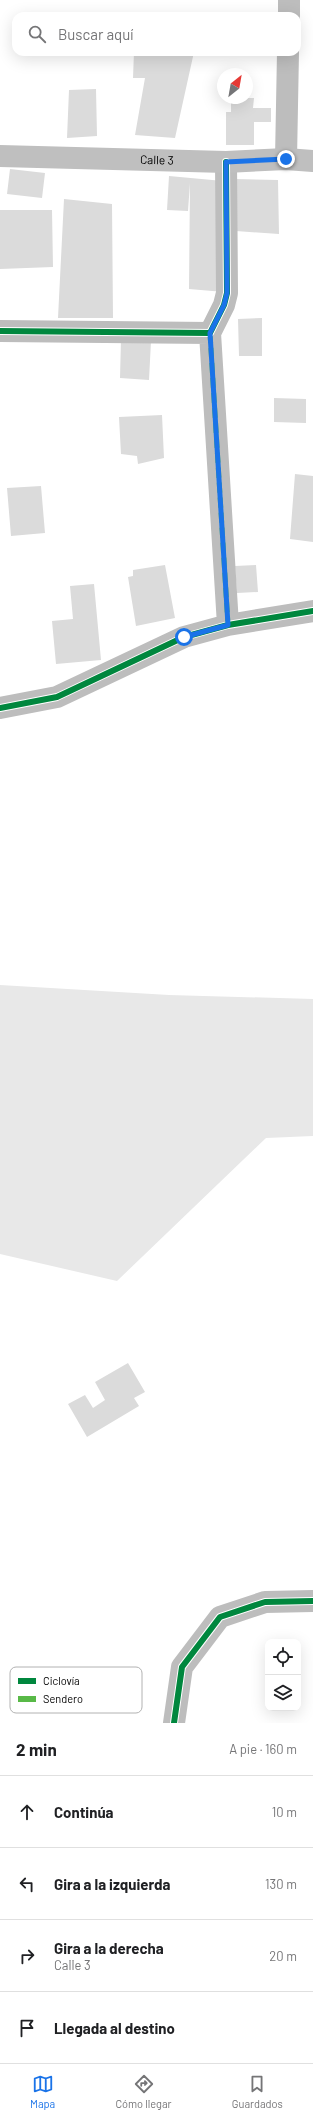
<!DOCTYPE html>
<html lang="es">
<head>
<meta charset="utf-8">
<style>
  body { margin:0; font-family:Barlow,sans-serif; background:#f2f2f2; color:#202124 }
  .controls { position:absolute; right:12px; bottom:12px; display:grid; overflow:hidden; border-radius:8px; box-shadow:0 4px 16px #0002 }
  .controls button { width:36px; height:36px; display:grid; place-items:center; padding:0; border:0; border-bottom:1px solid #e0e0e0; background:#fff; color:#202124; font:20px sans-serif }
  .compass { position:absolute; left:217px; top:68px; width:36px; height:36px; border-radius:50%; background:#fff; box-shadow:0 4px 16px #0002; rotate:31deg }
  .stop { position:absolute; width:12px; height:12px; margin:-9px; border:3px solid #1a73e8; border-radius:50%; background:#fff }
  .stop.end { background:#1a73e8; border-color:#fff; box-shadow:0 1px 4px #0008 }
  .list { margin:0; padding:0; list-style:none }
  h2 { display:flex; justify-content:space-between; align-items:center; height:52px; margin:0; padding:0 16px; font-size:17px }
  h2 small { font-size:13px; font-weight:400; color:#757577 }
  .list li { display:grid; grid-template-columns:26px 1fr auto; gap:12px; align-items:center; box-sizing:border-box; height:72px; padding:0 16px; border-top:1px solid #e0e0e0 }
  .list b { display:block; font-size:15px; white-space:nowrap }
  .list p { margin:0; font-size:13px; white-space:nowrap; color:#757577 }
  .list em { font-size:13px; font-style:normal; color:#757577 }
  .icon { flex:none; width:22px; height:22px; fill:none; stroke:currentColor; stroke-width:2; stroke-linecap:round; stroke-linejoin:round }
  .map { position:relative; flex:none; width:313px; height:1723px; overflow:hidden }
  .search { position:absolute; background:#fff; box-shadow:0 4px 16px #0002; left:12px; right:12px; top:12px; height:44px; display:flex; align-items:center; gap:10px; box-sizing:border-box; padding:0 14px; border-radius:12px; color:#757577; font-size:15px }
  .sheet { height:340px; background:#fff }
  nav { display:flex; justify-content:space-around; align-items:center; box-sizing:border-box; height:56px; border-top:1px solid #e0e0e0; background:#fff; font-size:11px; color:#757577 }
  nav a { display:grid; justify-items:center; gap:2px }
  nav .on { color:#1a73e8 }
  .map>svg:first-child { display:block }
</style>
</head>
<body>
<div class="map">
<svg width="313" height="1723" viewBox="0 0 313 1723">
  <rect width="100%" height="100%" fill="#fff"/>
  <!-- green -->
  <path fill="#e8e8e8" d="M0 985 169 995 313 999V1136L266 1138 117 1281 0 1254Z"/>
  <!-- building -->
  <path fill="#dbdbdb" d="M134 52H194L175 138 135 135 145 78H133Z
    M96 89 97 136 67 138 69 90Z
    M231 98H254L253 108H271V122H254V145H226V112H231Z
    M10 169 45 173 42 198 7 194Z
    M169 176 223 181 224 292 189 289 190 183 188 211 167 210Z
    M234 179 278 180 279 234 236 231Z
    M64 199 112 204 113 318H58Z
    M0 210H52L53 267 0 269Z
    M262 318V356H239L238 319Z
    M121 339 151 341 149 380 120 378Z
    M274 398 306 399V423L274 422Z
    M162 415 164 458 138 464 137 456 121 454 119 417Z
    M295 474 313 476V542L290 539Z
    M41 486 45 533 11 536 7 488Z
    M165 565 175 618 136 626 128 577 133 576V570Z
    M256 565 258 592 237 593 235 566Z
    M94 584 101 660 56 664 52 621 73 619 70 586Z
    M128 1363 145 1392 134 1398 139 1406 87 1437 68 1404 85 1395 93 1408 105 1400 95 1382Z"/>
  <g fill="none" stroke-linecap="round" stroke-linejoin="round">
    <!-- street -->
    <path stroke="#bdbdbd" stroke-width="22" d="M289 16V0
      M286 159 288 52
      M226 162 227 293 224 305 210 333 228 625
      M0 331 210 333
      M0 708 57 697 184 637 228 625 313 611
      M174 1723 182 1667 220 1617 265 1602 313 1601"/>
    <!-- secondary -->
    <path stroke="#bfbfbf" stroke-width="22" id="s1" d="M0 156 226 162 286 159 313 161"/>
    <!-- quiet -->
    <path stroke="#58b947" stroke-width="5" stroke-dasharray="10 5" stroke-linecap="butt" d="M210 333 228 625"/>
    <defs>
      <path id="cycleway" d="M0 331 210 333 224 305 227 293 226 162
        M0 708 57 697 184 637 228 625 313 611
        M174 1723 182 1667 220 1617 265 1602 313 1601"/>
    </defs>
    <!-- cycleway casing -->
    <use href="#cycleway" stroke="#fff" stroke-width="8"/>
    <!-- cycleway -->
    <use href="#cycleway" stroke="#00873e" stroke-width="6"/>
  </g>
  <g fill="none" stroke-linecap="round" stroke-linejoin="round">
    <!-- route -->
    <path stroke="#1a73e8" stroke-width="5" d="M184 637 228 625 210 333 224 305 227 293 226 162 286 159"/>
  </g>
  <g text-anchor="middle" stroke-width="3" stroke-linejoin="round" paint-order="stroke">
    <!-- street labels -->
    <g font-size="12" fill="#000" stroke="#fff">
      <text dy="4" stroke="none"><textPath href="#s1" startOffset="157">Calle 3</textPath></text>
    </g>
  </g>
  <!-- legend -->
  <rect x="10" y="1667" width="132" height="46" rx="6" fill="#fff" stroke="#b2b2b2" stroke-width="1"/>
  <rect x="18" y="1678" width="18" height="6" fill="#00873e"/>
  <rect x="18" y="1696" width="18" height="6" fill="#58b947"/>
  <g font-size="11" fill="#000">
    <text x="43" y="1685">Ciclovía</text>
    <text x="43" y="1703">Sendero</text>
  </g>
</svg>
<div class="controls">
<button><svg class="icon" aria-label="locate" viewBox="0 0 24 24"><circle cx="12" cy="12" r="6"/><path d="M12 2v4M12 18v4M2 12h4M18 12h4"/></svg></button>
<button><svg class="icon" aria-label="layers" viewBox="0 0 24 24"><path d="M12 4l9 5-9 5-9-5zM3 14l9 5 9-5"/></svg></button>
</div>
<svg class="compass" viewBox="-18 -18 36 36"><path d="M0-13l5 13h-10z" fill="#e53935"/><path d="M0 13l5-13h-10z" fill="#757577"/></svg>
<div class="stop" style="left:184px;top:637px"></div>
<div class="stop end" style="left:286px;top:159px"></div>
<div class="search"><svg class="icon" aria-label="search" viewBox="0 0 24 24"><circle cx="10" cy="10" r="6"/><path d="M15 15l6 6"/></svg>Buscar aquí</div>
</div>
<section class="sheet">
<h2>2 min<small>A pie · 160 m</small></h2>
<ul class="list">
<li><svg class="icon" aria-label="ahead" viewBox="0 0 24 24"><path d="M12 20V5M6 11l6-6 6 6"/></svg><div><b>Continúa</b></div><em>10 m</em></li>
<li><svg class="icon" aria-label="left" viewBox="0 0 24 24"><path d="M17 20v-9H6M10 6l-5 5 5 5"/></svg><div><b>Gira a la izquierda</b></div><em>130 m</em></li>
<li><svg class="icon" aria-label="right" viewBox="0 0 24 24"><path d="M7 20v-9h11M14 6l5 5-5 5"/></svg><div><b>Gira a la derecha</b><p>Calle 3</p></div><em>20 m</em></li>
<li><svg class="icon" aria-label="arrive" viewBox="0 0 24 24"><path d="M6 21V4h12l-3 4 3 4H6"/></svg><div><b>Llegada al destino</b></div></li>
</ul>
</section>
<nav>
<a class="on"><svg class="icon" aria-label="map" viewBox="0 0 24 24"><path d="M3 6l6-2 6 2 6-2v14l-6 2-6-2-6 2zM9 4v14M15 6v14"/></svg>Mapa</a>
<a><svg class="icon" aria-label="directions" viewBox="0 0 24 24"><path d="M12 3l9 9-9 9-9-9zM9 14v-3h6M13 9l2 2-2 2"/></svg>Cómo llegar</a>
<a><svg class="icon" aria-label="saved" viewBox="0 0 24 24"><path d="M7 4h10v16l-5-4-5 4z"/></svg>Guardados</a>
</nav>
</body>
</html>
